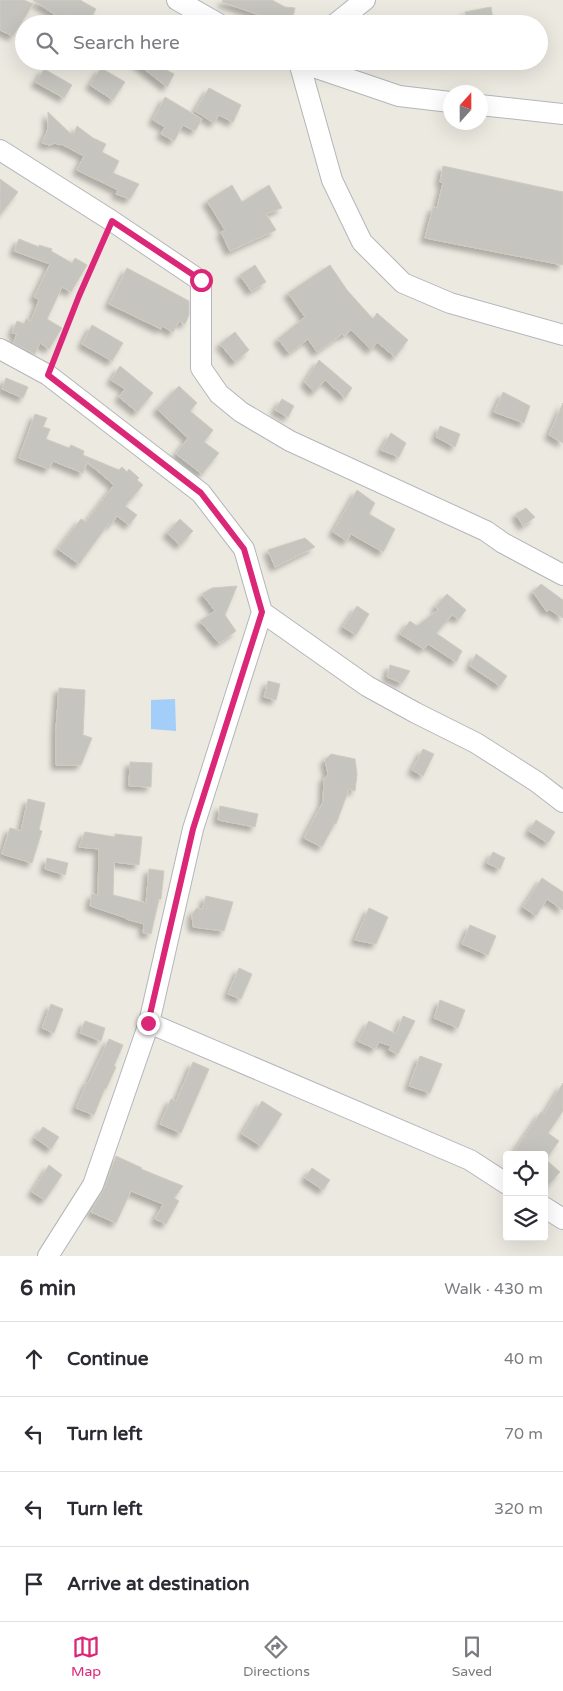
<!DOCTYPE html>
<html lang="en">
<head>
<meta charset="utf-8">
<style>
  body { margin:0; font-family:"Varela Round",sans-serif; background:#f2f2f3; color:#2b2b33 }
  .controls { position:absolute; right:15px; bottom:15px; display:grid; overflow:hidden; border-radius:5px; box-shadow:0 5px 20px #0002 }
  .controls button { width:45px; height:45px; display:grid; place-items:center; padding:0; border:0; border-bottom:1px solid #e1e1e2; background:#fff; color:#2b2b33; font:25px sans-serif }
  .compass { position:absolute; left:443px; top:85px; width:45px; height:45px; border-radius:50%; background:#fff; box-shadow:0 5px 20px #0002; rotate:21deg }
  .stop { position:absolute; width:15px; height:15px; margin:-11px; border:4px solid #db2777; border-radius:50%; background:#fff }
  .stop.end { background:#db2777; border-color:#fff; box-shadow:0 1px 5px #0008 }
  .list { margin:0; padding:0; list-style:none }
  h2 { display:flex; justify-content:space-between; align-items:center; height:65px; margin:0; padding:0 20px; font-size:21px }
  h2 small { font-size:16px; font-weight:400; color:#7c7c81 }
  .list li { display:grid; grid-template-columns:32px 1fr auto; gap:15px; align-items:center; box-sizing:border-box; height:75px; padding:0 20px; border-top:1px solid #e1e1e2 }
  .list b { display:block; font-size:19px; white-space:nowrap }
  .list em { font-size:16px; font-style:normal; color:#7c7c81 }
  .icon { flex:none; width:28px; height:28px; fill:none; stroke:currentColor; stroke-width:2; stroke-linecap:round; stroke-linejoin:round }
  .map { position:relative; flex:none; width:563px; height:1256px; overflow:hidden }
  .search { position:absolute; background:#fff; box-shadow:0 5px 20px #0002; left:15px; right:15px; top:15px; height:55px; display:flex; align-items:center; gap:12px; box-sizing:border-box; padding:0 18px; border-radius:28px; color:#7c7c81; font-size:19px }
  .sheet { height:365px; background:#fff }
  nav { display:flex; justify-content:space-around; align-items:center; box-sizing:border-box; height:70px; border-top:1px solid #e1e1e2; background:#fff; font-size:14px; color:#7c7c81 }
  nav a { display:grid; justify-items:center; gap:2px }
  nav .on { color:#db2777 }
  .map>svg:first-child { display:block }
</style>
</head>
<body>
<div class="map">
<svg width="563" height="1256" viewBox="0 0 563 1256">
  <defs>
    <filter id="shadow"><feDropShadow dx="-4.5" dy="4.5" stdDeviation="2.5" flood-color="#0004"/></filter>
  </defs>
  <rect width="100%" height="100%" fill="#ebe9e0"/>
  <!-- water -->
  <path fill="#a2cef9" d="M175 699 176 731 151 729V700Z"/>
  <!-- building -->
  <path fill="#c6c4be" stroke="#cfcbbf" filter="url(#shadow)" d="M0 0H24L33 4 13 36 0 30Z
    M33 0H80L96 9 88 24H83L66 14 63 20Z
    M223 0H272L285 7 295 8 292 21 269 16 268 18 222 2Z
    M491 7 493 19 468 24 465 12Z
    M134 61H149L174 74 167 87Z
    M101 68 125 82 113 100 90 85Z
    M44 69 72 85 64 98 35 82 38 79Z
    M209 88 241 105 233 122 219 115 214 123 195 111Z
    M165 97 202 119 195 131 183 125 174 141 161 134 165 127 153 120Z
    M48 112 73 136 77 126 93 138 106 144 102 152 119 161 113 173 139 184 130 199 116 194 118 190 77 170 84 156 61 144 60 145 55 143 50 145 42 143 48 129Z
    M443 166 563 192V265L425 238 433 207 437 208 443 183 440 182Z
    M0 179 18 192 0 215Z
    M232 185 242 202 269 185 282 208 266 214 276 230 230 251 221 232 225 230 207 201Z
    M19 239 39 247V245L52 249 51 251 72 263 75 258 87 265 71 292 62 287 47 319 62 328 49 349 40 343 35 354 13 343 17 334 12 333 17 321 24 324 26 319 31 321 39 300 34 297 50 264 14 251Z
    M255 265 266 282 251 291 240 275Z
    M330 265 347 290 373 319 377 313 408 340 395 357 377 342 371 350 351 330 344 336 342 334 317 352 308 339 289 353 278 339 305 317 288 293Z
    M127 268 189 301V315L185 324 179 321 173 332 162 326 161 329 109 304Z
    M92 325 123 343 112 361 82 344Z
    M235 332 249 350 235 362 220 344Z
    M319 360 352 388 345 398 325 380 314 392 305 382Z
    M120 366 153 393 137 412 119 397 125 389 111 380Z
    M6 378 28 387 23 398 2 389Z
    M179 386 197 403 190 411 213 430 204 442 219 453 202 474 176 454 188 438 157 409Z
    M503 392 530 406 524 423 494 412Z
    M282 399 294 406 288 417 275 410Z
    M563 403V443L549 435Z
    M35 414 47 418 43 427 50 429 46 439 69 448 71 445 84 451 83 455 119 470 122 467 127 472 129 469 139 478 137 480 143 485 125 506 137 515 129 525 117 516 111 525 109 523 79 564 58 549 81 519 86 522 114 485 87 462 83 473 53 461 49 469 19 458Z
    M440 426 460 434 455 447 436 437Z
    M391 433 406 443 399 457 381 450Z
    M357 490 375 503 369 514 395 529 383 552 351 534 347 541 333 532Z
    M526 508 535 517 523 526 516 514Z
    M180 519 193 531 180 545 167 533Z
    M305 538 315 547 275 567 268 550Z
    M541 584 563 600V618L549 609 547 612 533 592Z
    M237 586 225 615 236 631 219 643 200 621 215 611 202 594 212 588Z
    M447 594 466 610 459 619 452 615 436 633 462 651 456 662 428 644 424 649 400 634 410 621 417 626 439 609 435 607Z
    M357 606 369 614 356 635 343 627Z
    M476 654 507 676 500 686 470 666Z
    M390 665 410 671 402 683 387 677Z
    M268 681 280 684 276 700 264 697Z
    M59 688 85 690 83 735 92 738 81 765H56V729Z
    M423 749 434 754 423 776 412 770Z
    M331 754 355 759 357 774 355 791 349 789 336 824 335 823 322 847 304 838 323 802 324 778 328 774 325 760Z
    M130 762 152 763 151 787 129 786Z
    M28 799 45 803 39 830 42 831 32 863 2 854 10 828 21 831Z
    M220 806 258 814 255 827 218 820Z
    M536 820 555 832 548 843 529 831Z
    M85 832 115 837V834L142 837 139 865 114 862 113 895 146 903 149 869 164 871 161 899H159L151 934 143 933 144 924 126 919V918L90 906 92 894 98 895 99 849 79 847Z
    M493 852 505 858 500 869 487 863Z
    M47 858 68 863 65 875 45 869Z
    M542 878 563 892V910L547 899 536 916 523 907Z
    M206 896 233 902 224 931 193 927 192 914 197 908 202 910Z
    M369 908 388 917 376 944 355 940Z
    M470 925 496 936 488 955 462 944Z
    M239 968 252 974 241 999 228 994Z
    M440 1000 465 1010 458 1028 434 1018Z
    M51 1004 63 1009 54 1033 42 1028Z
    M403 1016 415 1021 398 1054 389 1050 391 1046 379 1042 375 1049 358 1041 369 1021 396 1034Z
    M85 1021 105 1028 101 1041 80 1033Z
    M109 1039 123 1045 114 1066 116 1067 106 1089 105 1088 94 1115 76 1108 87 1082 88 1083Z
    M420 1056 442 1064 430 1093 409 1086Z
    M193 1062 209 1069 181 1133 160 1124 171 1099 176 1101Z
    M563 1083V1111L548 1133 559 1141 549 1155H512L541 1112 544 1114Z
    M262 1101 282 1114 261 1146 242 1134Z
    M43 1127 59 1137 51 1149 35 1138Z
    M116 1156 142 1168 141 1169 183 1186 174 1198 179 1201 166 1224 155 1219 163 1204 131 1191 116 1223 91 1212 104 1189Z
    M544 1158 560 1172 544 1190Z
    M49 1165 62 1175 45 1200 32 1192Z
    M312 1168 330 1180 323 1190 305 1178Z"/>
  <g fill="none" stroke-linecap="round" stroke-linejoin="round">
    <defs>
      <path id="minor" d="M177 0 219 24
        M335 24 365 0
        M299 62 332 180 362 242 403 283 450 303 563 335
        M299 62 399 96 450 102
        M480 105 563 114
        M0 150 112 221 201 281V368L219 394 241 412 290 441 486 531 503 543 563 575
        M0 349 48 375 201 493 244 549 262 612 367 686 416 713 476 743 537 782 563 802
        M149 1023 470 1160 507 1184
        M544 1207 563 1219
        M48 1256 93 1185 149 1023 193 829 262 612"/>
    </defs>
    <!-- minor casing -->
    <use href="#minor" stroke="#b3b6ba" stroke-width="22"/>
    <!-- path -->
    <path stroke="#98c1a7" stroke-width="3" stroke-dasharray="5 2.5" stroke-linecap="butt" d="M53 360 105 237"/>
    <!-- minor -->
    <use href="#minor" stroke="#fff" stroke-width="20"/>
  </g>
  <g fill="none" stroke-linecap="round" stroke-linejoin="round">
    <!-- route -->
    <path stroke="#db2777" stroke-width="6" d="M148 1023 193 829 262 612 244 549 201 493 48 375 79 296 112 221 201 280"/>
  </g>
</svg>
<div class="controls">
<button><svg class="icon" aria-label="locate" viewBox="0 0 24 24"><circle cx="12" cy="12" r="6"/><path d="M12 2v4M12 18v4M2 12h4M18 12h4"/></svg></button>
<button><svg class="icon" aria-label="layers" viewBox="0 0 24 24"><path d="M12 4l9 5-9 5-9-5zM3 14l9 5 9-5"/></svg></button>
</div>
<svg class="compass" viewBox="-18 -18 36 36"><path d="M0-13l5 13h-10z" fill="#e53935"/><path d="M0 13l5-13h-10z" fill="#7c7c81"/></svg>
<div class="stop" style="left:201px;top:280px"></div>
<div class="stop end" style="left:148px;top:1023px"></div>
<div class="search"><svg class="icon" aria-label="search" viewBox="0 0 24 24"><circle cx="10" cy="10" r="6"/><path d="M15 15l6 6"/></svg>Search here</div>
</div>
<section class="sheet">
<h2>6 min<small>Walk · 430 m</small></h2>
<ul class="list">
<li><svg class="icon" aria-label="ahead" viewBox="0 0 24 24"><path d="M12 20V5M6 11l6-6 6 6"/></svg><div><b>Continue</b></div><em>40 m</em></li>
<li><svg class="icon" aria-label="left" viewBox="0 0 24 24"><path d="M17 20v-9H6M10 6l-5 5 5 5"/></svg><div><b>Turn left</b></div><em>70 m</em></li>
<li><svg class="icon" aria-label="left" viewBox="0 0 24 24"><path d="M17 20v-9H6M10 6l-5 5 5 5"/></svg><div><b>Turn left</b></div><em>320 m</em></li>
<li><svg class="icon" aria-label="arrive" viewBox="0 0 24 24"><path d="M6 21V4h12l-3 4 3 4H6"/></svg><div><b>Arrive at destination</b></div></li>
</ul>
</section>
<nav>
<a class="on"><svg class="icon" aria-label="map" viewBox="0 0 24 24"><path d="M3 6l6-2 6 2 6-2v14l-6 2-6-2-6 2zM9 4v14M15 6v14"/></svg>Map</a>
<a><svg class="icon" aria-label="directions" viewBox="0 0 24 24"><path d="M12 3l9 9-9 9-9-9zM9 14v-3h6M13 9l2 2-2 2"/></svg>Directions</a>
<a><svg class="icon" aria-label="saved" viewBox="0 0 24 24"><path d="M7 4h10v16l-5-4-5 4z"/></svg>Saved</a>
</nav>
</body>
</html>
